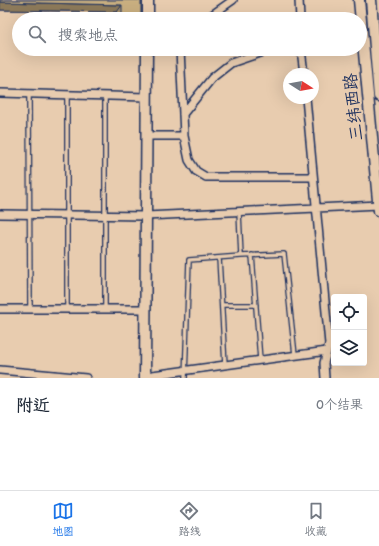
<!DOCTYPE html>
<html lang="zh">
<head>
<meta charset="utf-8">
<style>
  body { margin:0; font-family:Itim,"LXGW WenKai TC",sans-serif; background:#f2f2f3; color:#1f2937 }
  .controls { position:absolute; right:12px; bottom:12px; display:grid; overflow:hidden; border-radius:4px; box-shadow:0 4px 16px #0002 }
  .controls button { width:36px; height:36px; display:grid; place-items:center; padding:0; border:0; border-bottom:1px solid #e0e1e3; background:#fff; color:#1f2937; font:20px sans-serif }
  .compass { position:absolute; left:283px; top:68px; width:36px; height:36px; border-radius:50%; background:#fff; box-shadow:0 4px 16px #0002; rotate:101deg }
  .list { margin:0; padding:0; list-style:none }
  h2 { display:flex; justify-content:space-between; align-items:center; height:52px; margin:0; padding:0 16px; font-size:17px }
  h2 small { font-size:13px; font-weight:400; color:#747a83 }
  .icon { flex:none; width:22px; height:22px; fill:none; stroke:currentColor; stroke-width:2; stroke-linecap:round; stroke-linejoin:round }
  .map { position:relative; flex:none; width:379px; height:378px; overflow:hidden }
  .search { position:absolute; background:#fff; box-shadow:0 4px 16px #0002; left:12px; right:12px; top:12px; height:44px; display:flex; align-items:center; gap:10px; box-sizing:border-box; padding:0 14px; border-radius:22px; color:#747a83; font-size:15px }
  .sheet { height:112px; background:#fff }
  nav { display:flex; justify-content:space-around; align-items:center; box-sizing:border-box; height:56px; border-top:1px solid #e0e1e3; background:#fff; font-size:11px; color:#747a83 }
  nav a { display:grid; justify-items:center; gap:2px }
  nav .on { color:#1a73e8 }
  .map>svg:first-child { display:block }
</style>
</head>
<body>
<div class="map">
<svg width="379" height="378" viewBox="0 0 379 378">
  <rect width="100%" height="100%" fill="#e8ccaf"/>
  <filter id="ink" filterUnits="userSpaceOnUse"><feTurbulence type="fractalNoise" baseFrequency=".025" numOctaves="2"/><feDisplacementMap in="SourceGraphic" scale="8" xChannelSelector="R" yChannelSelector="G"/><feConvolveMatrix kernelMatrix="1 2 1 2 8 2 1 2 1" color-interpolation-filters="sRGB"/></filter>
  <g filter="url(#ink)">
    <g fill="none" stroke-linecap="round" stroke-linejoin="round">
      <defs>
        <path id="lane" d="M29 94 30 309
          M252 255 260 360
          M241 256 284 254 295 355
          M219 258 225 365
          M222 305H256
          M67 309V95
          M105 309V96
          M185 378 189 260 241 256 239 212"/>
        <path id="street" d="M299 0 300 19
          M206 19 233 0
          M180 49 184 136 189 160 196 171 206 177H312
          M301 49 304 74
          M0 93 147 97
          M306 98 329 344 324 363 325 378
          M183 114 212 78 231 63 272 49
          M147 136H184
          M0 214 146 216 379 205
          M0 309H145
          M0 370 86 378
          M145 376 327 351"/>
        <path id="secondary" d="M359 0 379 211
          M371 0 379 96
          M148 19V0
          M145 378 147 49"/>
      </defs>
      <!-- lane casing -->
      <use href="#lane" stroke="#1b2f5e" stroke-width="6"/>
      <!-- street casing -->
      <use href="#street" stroke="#1b2f5e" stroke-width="10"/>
      <!-- secondary casing -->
      <use href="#secondary" stroke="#1b2f5e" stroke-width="13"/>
      <!-- lane -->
      <use href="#lane" stroke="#e8ccaf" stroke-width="3.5"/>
      <!-- street -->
      <use href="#street" stroke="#e8ccaf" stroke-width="7"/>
      <!-- secondary -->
      <use href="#secondary" stroke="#e8ccaf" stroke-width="10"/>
    </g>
    <!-- wall -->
    <path fill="#ad966e" stroke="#1b2f5e" d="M0 0H141V19H117V12L0 10Z"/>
    <!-- shaded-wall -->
    <path fill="#8d7a5a" stroke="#1b2f5e" d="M0 2 122 5 117 12 0 10Z
      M117 49H136L135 50H116Z"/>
    <!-- building -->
    <path fill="#c9af80" stroke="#1b2f5e" d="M0 0H141V19H122V5L0 2Z"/>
  </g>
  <g text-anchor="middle" stroke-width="4" stroke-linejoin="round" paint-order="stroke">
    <!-- street labels -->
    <g font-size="17" fill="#1b2f5e" stroke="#e8ccaf">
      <text transform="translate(353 107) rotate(-96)" y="6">三纬西路</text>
    </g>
  </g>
</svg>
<div class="controls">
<button><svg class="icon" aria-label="locate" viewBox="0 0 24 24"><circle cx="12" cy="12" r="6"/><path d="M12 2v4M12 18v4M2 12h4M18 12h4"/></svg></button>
<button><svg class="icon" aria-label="layers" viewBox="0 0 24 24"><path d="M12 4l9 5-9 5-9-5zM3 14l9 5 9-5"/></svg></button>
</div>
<svg class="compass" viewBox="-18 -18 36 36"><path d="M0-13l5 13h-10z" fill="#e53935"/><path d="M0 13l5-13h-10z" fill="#747a83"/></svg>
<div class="search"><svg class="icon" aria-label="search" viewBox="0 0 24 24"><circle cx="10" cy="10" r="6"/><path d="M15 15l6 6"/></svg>搜索地点</div>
</div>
<section class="sheet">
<h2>附近<small>0个结果</small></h2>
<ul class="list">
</ul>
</section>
<nav>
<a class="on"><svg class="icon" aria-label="map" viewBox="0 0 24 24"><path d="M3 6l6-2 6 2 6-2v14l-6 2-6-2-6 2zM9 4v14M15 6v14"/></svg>地图</a>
<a><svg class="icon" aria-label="directions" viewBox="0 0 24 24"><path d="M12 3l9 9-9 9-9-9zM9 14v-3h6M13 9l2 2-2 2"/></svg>路线</a>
<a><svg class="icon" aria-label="saved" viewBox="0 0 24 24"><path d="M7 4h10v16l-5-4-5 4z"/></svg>收藏</a>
</nav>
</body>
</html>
